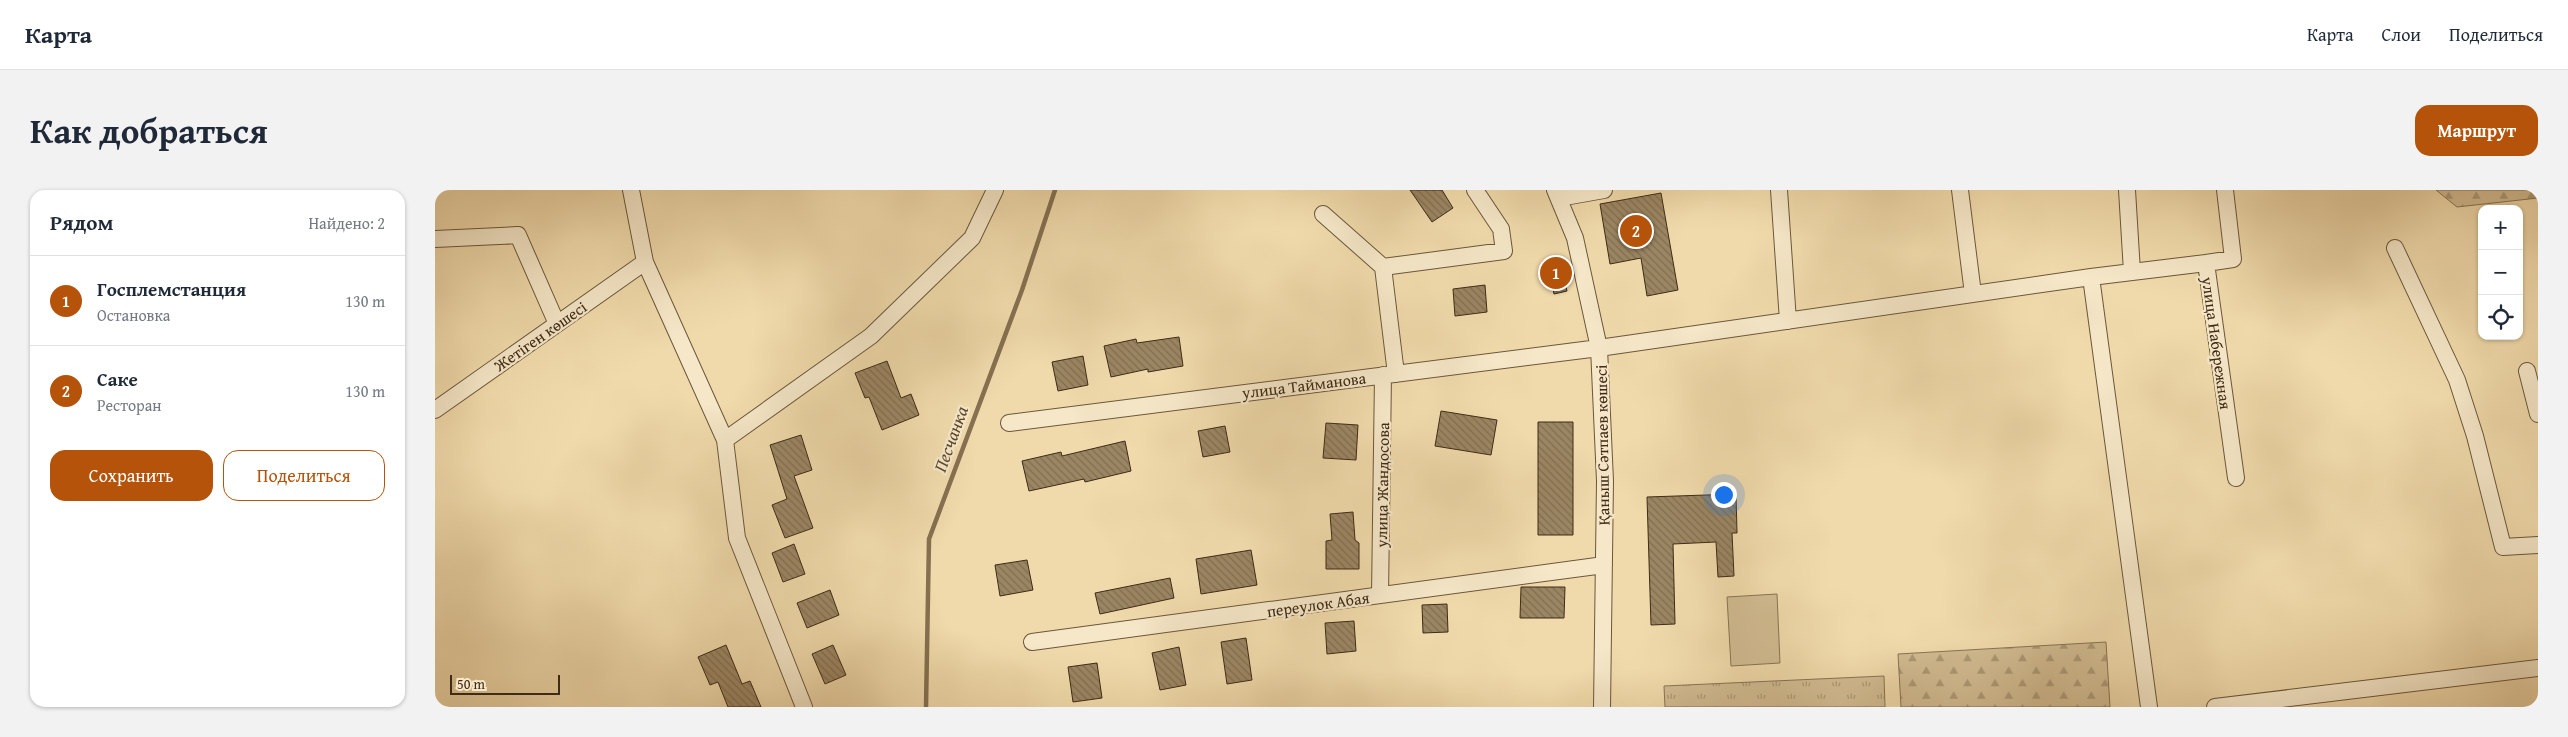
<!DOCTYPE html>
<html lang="ru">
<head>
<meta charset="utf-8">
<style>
  body { margin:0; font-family:"Gentium Book Plus",serif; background:#f2f2f3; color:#1f2937 }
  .controls { position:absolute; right:15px; top:15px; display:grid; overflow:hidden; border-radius:10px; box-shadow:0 1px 4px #0004 }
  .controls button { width:45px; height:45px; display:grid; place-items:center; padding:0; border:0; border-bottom:1px solid #e0e1e3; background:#fff; color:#1f2937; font:25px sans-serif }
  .scale { position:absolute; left:15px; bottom:12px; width:110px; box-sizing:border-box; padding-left:5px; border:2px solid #3f2b16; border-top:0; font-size:14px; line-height:18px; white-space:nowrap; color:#3f2b16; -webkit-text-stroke:4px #f5e7c8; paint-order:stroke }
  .you { position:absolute; left:1288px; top:304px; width:18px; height:18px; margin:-12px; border:4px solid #fff; border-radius:50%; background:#1a73e8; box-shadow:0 0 0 8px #1a73e833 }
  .badge { display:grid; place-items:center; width:32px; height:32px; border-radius:50%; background:#b45309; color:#fff; font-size:16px; font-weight:700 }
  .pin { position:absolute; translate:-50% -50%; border:2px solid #fff; box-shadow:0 1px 5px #0006 }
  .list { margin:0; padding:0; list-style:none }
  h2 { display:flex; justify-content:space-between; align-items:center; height:65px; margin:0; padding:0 20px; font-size:21px }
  h2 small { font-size:16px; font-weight:400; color:#747a83 }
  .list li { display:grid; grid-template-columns:32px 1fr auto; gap:15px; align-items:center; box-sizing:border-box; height:90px; padding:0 20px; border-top:1px solid #e0e1e3 }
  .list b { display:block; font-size:19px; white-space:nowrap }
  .list p { margin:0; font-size:16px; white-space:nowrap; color:#747a83 }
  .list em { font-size:16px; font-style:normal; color:#747a83 }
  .actions { display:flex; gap:10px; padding:15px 20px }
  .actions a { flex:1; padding:11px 0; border:1px solid #b45309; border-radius:15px; text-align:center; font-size:18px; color:#b45309 }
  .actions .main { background:#b45309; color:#fff }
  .icon { flex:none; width:28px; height:28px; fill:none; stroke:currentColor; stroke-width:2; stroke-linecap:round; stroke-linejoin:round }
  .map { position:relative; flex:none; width:2103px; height:517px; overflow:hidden; border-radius:15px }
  header { display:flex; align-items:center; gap:30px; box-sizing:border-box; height:70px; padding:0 25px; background:#fff; border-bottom:1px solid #e0e1e3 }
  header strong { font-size:24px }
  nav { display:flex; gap:28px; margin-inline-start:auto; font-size:18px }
  .intro { display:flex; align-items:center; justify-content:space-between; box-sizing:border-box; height:120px; padding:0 30px }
  h1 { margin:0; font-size:35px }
  .button { padding:12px 22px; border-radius:15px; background:#b45309; color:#fff; font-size:18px; font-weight:700 }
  main { display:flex; gap:30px; padding:0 30px }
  aside { flex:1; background:#fff; border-radius:15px; box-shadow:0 1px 4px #0004 }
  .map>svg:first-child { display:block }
</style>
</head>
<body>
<header>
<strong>Карта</strong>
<nav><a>Карта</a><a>Слои</a><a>Поделиться</a></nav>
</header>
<div class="intro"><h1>Как добраться</h1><a class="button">Маршрут</a></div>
<main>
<aside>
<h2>Рядом<small>Найдено: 2</small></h2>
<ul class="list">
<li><span class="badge">1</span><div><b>Госплемстанция</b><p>Остановка</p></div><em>130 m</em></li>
<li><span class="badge">2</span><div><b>Саке</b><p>Ресторан</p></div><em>130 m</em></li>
</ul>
<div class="actions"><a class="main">Сохранить</a><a>Поделиться</a></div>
</aside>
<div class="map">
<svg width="2103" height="517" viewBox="0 0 2103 517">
  <defs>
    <pattern id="grass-tufts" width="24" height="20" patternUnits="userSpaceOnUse" patternTransform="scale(1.25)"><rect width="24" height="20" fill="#d2bc92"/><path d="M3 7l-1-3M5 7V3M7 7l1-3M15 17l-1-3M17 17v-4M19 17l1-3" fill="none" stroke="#ac9976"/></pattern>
    <pattern id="forest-firs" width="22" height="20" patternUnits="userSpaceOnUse" patternTransform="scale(1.25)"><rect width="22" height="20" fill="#d2bc92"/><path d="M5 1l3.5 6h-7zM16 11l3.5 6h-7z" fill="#ac9976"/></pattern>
    <pattern id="building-back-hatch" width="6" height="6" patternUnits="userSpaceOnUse" patternTransform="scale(1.25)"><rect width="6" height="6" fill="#9b8663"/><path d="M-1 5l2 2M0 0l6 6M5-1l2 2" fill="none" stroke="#806e51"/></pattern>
  </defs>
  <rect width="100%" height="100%" fill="#f0daab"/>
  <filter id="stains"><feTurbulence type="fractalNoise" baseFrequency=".004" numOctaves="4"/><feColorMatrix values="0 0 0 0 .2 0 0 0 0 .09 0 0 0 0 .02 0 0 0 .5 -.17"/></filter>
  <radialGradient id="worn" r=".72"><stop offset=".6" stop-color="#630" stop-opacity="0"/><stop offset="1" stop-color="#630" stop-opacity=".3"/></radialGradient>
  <!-- grass -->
  <path fill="url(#grass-tufts)" stroke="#887454" d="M1449 486 1450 517H1230L1229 496Z"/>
  <!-- forest -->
  <path fill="url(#forest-firs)" stroke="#887454" d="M2001 0H2103V8L2022 17Z
    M1671 452 1675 517H1466L1463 464Z"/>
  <!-- pitch -->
  <path fill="#d2bc92" stroke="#887454" d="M1342 404 1345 473 1296 476 1292 407Z"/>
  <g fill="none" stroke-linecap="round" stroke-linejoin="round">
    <!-- stream -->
    <path stroke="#857051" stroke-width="4.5" d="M491 517 494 349 587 100 620 0"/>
  </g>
  <!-- building -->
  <path fill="url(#building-back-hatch)" stroke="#3f2b16" d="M975 0H1007L1018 18 997 32Z
    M1226 3 1243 100 1212 106 1206 68 1175 74 1165 14Z
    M1127 78 1132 101 1119 104 1114 81Z
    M1050 95 1052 122 1020 126 1018 99Z
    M744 147 748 176 713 182V179L676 187 669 156 701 149 702 153Z
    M648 166 653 195 623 201 617 172Z
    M452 171 466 208 476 204 484 225 447 240 434 207 430 208 420 183Z
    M1006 221 1062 230 1056 265 1000 256Z
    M1103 232H1138V345H1103Z
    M891 233 923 235 921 270 888 268Z
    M790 236 795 262 768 267 763 241Z
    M366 245 377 280 359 286 378 338 350 348 337 315 352 309 335 255Z
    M690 251 696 281 650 292 649 289 594 301 587 271 626 262 627 266Z
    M1301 304 1302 343H1297L1299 386 1283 387 1281 352 1238 354 1240 434 1216 435 1212 307Z
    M918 322 920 350 924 353V379H891V351L897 350 895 324Z
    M359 354 370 384 348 392 337 363Z
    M816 360 822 395 766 404 761 369Z
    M592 370 598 400 565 406 560 375Z
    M735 388 739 408 665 424 660 403Z
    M1086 397H1130L1129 428H1085Z
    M395 400 404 425 372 438 362 413Z
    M1012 414 1013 442 988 443 987 415Z
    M919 431 921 461 892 464 890 433Z
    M811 448 817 490 792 494 786 452Z
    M291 455 307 494 315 491 326 517H293L283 492 275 495 263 467Z
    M398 455 411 485 390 494 377 464Z
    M744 457 751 495 725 500 717 463Z
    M662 473 667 508 638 512 633 477Z"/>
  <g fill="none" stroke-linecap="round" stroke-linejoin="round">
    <defs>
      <path id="minor" d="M196 0 210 72 290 250 436 146 537 48 560 0
        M1120 0 1140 48 1164 158 1170 291 1167 517
        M1344 0 1353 131
        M1525 0 1538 104
        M1692 0 1697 82
        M1124 8 1169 0
        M888 24 948 77 961 184
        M0 49 83 45 122 134
        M1960 58 2022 190 2040 246 2068 357 2103 355
        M1771 73 1798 69 1790 0
        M948 77 1069 61 1066 39 1040 0
        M1656 87 1771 73 1801 288
        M2092 181 2103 224
        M0 220 210 72
        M574 233 1164 158 1656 87 1714 517
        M290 250 302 348 369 517
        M945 405 948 185
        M597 452 1169 375
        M1780 517 2103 478"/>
    </defs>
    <!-- minor casing -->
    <use href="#minor" stroke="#6b573b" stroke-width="18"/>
    <!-- minor -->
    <use href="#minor" stroke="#f5e7c8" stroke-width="16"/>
  </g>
  <g text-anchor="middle" stroke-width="4.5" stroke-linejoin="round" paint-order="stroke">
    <!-- street labels -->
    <g font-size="16" fill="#3f2b16" stroke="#f5e7c8">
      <text transform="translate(105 146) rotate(-35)" y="6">Жетіген көшесі</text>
      <text transform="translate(1782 153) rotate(82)" y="6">улица Набережная</text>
      <text transform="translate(869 195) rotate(-7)" y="6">улица Тайманова</text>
      <text transform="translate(1167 255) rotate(-91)" y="6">Қаныш Сәтпаев көшесі</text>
      <text transform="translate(947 295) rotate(-89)" y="6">улица Жандосова</text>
      <text transform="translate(883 414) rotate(-8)" y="6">переулок Абая</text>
    </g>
    <!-- water labels -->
    <g font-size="18" font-style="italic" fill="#5c482e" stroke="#f5e7c8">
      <text transform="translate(516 249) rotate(-70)" y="6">Песчанка</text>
    </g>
  </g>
  <rect width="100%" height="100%" filter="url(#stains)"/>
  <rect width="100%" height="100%" fill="url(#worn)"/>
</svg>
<div class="controls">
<button>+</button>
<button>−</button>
<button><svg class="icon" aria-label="locate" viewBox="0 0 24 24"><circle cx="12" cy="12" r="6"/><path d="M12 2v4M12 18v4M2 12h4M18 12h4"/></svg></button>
</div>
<div class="scale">50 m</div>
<div class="you"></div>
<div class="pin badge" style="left:1121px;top:83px">1</div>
<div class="pin badge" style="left:1201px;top:41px">2</div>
</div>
</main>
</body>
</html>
